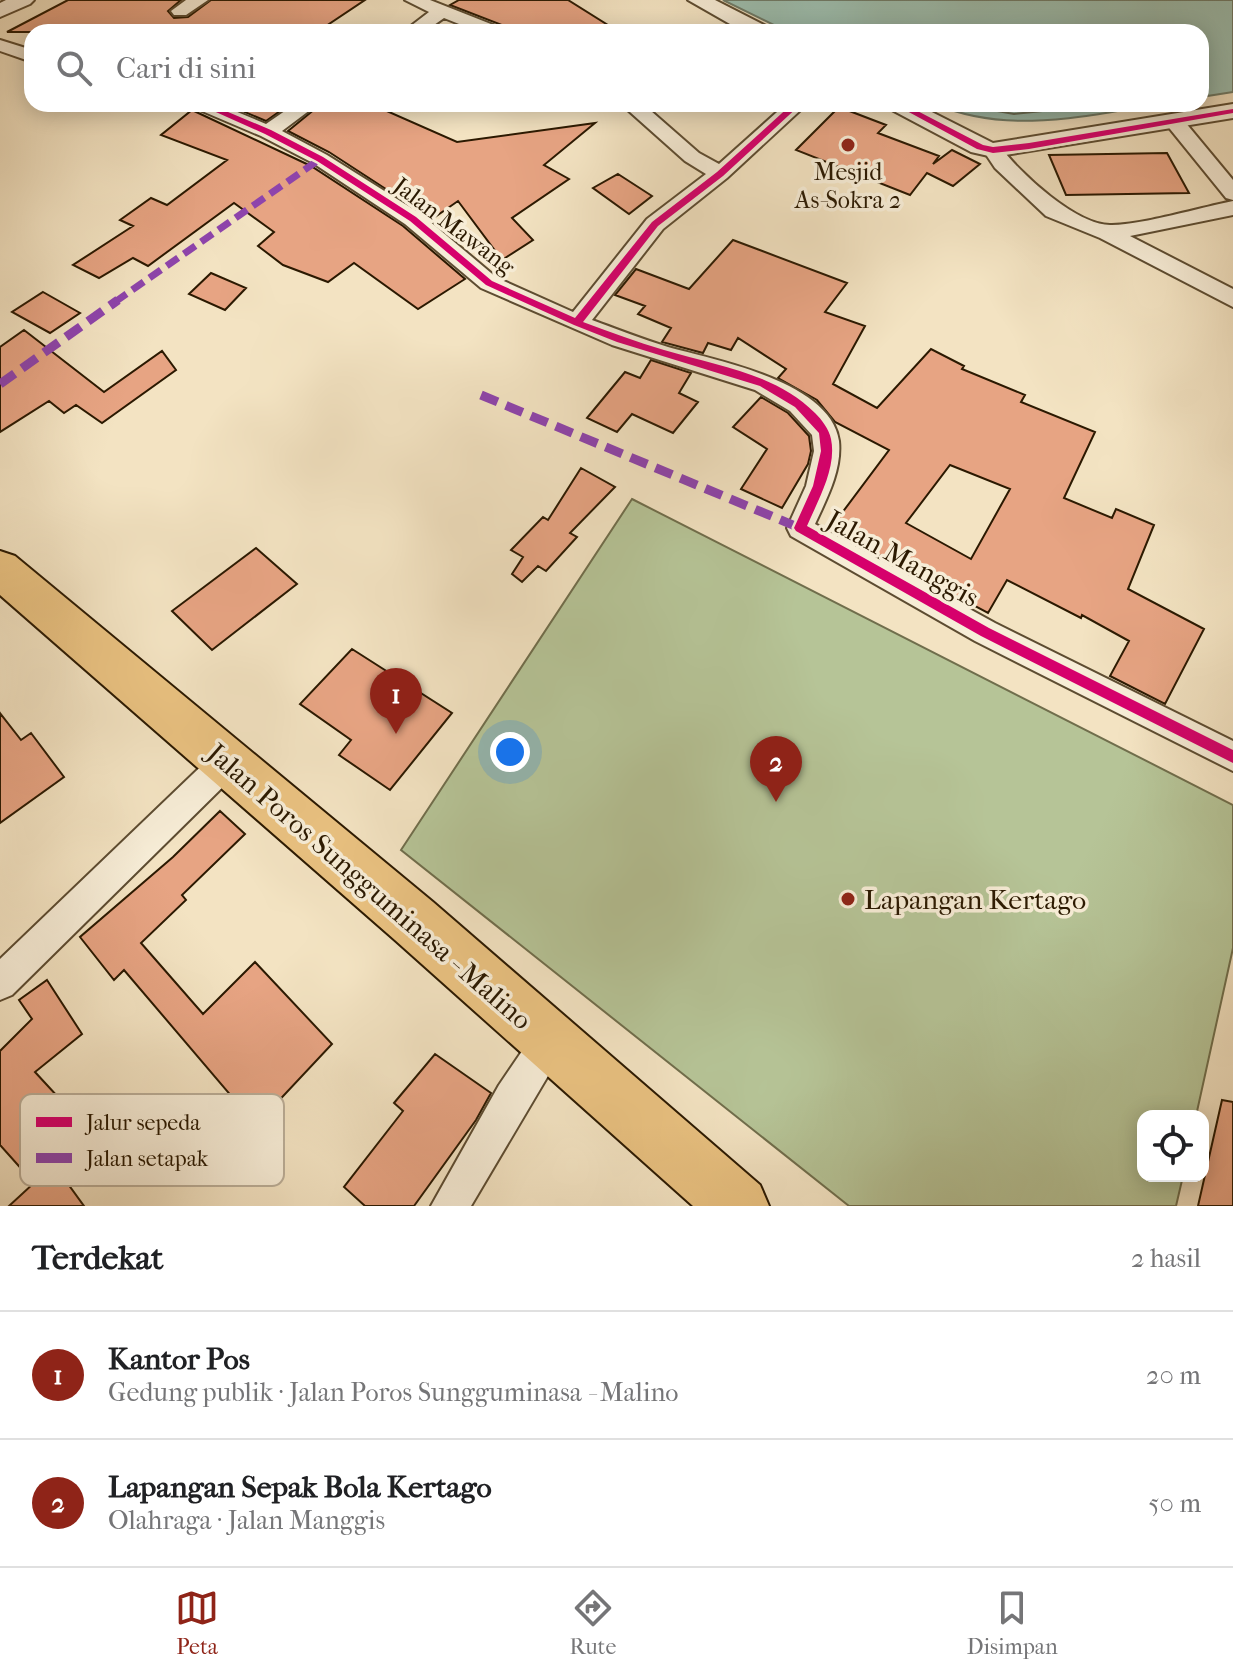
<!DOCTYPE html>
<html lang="id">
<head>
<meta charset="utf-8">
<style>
  body { margin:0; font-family:"IM FELL French Canon",serif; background:#f2f2f2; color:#202124 }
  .controls { position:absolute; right:24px; bottom:24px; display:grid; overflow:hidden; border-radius:16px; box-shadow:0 4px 20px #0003 }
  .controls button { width:72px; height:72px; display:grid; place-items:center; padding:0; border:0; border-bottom:2px solid #e0e0e0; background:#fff; color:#202124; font:40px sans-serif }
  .you { position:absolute; left:510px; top:752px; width:28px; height:28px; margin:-20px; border:6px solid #fff; border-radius:50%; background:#1a73e8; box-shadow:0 0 0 12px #1a73e833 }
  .badge { display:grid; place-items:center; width:52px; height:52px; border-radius:50%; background:#8f2418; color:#fff; font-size:26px; font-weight:700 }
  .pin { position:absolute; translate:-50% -66px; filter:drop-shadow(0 2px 4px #0008) }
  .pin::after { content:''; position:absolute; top:42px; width:28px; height:24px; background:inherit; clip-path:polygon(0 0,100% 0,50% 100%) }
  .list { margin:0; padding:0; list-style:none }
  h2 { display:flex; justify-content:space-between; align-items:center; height:104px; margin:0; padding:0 32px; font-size:34px }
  h2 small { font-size:26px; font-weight:400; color:#757577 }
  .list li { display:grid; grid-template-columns:52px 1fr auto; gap:24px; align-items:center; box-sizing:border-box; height:128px; padding:0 32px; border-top:2px solid #e0e0e0 }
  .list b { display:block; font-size:30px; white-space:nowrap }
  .list p { margin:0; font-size:26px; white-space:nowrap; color:#757577 }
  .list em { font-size:26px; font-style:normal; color:#757577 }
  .icon { flex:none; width:44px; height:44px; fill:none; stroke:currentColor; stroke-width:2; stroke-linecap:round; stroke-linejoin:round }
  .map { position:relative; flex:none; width:1233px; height:1206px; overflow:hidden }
  .search { position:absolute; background:#fff; box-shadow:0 4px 20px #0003; left:24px; right:24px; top:24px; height:88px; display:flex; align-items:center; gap:20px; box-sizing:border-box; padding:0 28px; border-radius:24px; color:#757577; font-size:30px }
  .sheet { height:360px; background:#fff }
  nav { display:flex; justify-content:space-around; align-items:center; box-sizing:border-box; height:112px; border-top:2px solid #e0e0e0; background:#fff; font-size:22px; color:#757577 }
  nav a { display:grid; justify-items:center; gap:4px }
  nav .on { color:#8f2418 }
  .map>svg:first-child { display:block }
</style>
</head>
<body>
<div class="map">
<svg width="1233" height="1206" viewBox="0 0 1233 1206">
  <rect width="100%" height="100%" fill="#f3e3c2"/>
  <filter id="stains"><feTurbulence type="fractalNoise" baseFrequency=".0025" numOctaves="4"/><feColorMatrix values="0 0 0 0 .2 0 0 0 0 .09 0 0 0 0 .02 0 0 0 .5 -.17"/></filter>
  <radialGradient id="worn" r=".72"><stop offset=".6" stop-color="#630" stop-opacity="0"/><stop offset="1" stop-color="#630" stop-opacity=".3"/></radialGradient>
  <!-- green -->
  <path fill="#b6c497" stroke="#706e4c" stroke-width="2" d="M632 499 1233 805V948L1196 1116H1143V1176H1183L1176 1206H849L401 850Z"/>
  <!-- water -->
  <path fill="#9cbeaf" stroke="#6f7c69" stroke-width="2" d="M723 0H1233V92L1201 97V32H788Z
    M935 104H1160C1084 116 1008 135 935 104Z"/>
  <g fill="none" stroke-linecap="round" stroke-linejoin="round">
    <!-- shore -->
    <path stroke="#646c58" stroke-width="2" d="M958 104 1014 114 1110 104"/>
  </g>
  <!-- building -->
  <path fill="#e7a483" stroke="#2b1901" stroke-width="2" fill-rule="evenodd" d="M68 0H181L168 11 174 18 188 17 211 0H365L317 32H7Z
    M459 0H568L619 32H507L502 25 450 5Z
    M226 104H290L266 121Z
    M321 104H371L457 142 595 123 544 165 569 179 512 218 533 240 502 260 458 201 432 219 329 152 288 131Z
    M839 107 886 125 878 133 939 156 933 164 952 150 980 164 953 186 927 173 910 195 796 150Z
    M192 110 311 166 403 226 465 279 418 309 354 263 328 282 283 265 258 246 274 232 234 203 148 266 133 258 99 278 73 265 133 226 120 220 151 198 167 205 227 160 161 135Z
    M1167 153 1189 193 1066 195 1049 155Z
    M618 174 652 196 629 214 593 188Z
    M733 240 847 283 825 312 865 326 833 384 877 408 931 349 964 366 962 369 1025 395 1021 402 1095 432 1064 498 1112 518 1116 509 1154 525 1128 589 1204 629 1165 704 1110 676 1129 641 1082 615 1081 618 1007 580 988 613 830 529 889 450 835 422 817 400 778 378 786 369 738 338 731 350 708 343 703 353 662 342 671 328 638 314 645 306 615 295 636 269 689 289ZM950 465 1010 489 971 559 906 523Z
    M211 273 246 288 225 310 189 294Z
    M43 292 80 313 50 333 12 312Z
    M24 330 104 392 162 351 176 370 102 423 76 405 64 413 49 401 0 432V347Z
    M651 360 691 373 679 393 698 402 673 433 632 414 617 432 587 418 625 372 640 378Z
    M761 397 788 413 809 436 811 451 808 464 782 508 741 489 767 449 733 427Z
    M581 468 615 487 570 533 577 537 546 571 538 566 522 582 512 574 523 557 511 550 543 517 548 520Z
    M256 548 297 584 212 650 172 611Z
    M352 649 452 713 390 790 339 755 351 740 300 704Z
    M0 713 21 740 31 733 64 777 0 823Z
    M220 811 245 834 182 895 186 900 141 943 203 1014 255 962 332 1044 256 1125 124 970 114 980 80 937 173 857Z
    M47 980 82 1034 35 1072 59 1098 29 1130 84 1206H9L34 1183 0 1145V1051L32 1019 19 1000Z
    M435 1054 491 1093 476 1120 414 1206H365L344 1187 403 1111 394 1103Z
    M1222 1100 1233 1102V1206H1198Z"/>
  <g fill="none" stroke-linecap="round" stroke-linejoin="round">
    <defs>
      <path id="minor" d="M186 0H208L186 15H174L171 11Z
        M405 0H430L501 28 504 32H479L444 18 424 32H403L429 12Z
        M0 40 32 50V62L0 51Z
        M192 104H218L266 124 295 104H318L282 131 327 155 421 214 497 278 573 312 647 219 706 174 685 161 621 104H643L699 153 719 164 786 104H807L727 178 663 229 592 320C617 329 642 339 668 347 714 360 831 381 839 441 842 470 827 498 815 524L995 623 1233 741V771L975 641 791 536 787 528 806 486 814 451 812 435 790 411 755 390 612 345 481 288 405 224 313 163 261 136 195 108Z
        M1173 114 1180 116 1233 180V200L1226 198 1166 124 1163 120Z
        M993 144 1000 146C1019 173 1078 227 1112 225 1146 224 1198 208 1233 201V215L1130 236 1233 289V307L1100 238 1046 216 995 168 983 150Z
        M228 747 239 751 243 761 239 771 12 995 0 1000V959L217 751Z
        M550 1024 563 1029 568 1042 471 1206H431L499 1085 537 1029Z"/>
      <path id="tertiary" d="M6 0H34L30 4 0 17V3Z
        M688 0H715L768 27 771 32H744Z
        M886 104H916L993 143 1233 104V118L993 157 971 152 890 109Z"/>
      <path id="primary" d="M0 551 15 556 433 902 760 1185 769 1206H693L395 940 0 595Z"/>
    </defs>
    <!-- minor casing -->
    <use href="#minor" stroke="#5d4c31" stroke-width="4"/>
    <!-- tertiary casing -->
    <use href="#tertiary" stroke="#5d4c31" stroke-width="4"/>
    <!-- primary casing -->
    <use href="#primary" stroke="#2b1901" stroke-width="4"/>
    <!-- minor -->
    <use href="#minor" fill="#f7edd7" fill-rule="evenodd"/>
    <!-- tertiary -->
    <use href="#tertiary" fill="#f7edd7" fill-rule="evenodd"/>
    <!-- primary -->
    <use href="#primary" fill="#eac281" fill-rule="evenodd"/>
    <!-- quiet-far1 -->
    <path stroke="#8e44ad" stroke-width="7" stroke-dasharray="14 7" stroke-linecap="butt" d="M115 302 320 159"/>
    <!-- quiet -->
    <path stroke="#8e44ad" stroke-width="9" stroke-dasharray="18 9" stroke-linecap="butt" d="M0 384 118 300
      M481 395 800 528"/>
    <defs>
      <path id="cycleway" d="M198 104H209L271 130 323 157 416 217 492 281 575 318 652 222 717 172 792 104H801L723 176 658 226 583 322C610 332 637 342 664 350 717 366 775 373 815 413 822 420 829 429 831 439 837 468 818 500 807 526L989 628 1233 750V763L981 636 796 531 794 528 813 486 821 451 819 433 795 407 760 386 617 342 574 325 486 285 410 221 317 161 265 134Z
        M894 104H904L983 145 993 147 1029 143 1233 109V113L1029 149 993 153 977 149Z"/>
    </defs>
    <!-- cycleway casing -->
    <use href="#cycleway" stroke="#f7edd7" stroke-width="5"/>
    <!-- cycleway -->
    <use href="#cycleway" fill="#d6006c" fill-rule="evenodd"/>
  </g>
  <!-- markers -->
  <g fill="#8f2418" stroke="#f7edd7" stroke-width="3">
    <circle cx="848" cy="145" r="8"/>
    <circle cx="848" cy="899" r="8"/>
  </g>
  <g text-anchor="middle" stroke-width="7" stroke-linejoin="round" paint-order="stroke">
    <!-- far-poi labels -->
    <g font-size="24" fill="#2b1901" stroke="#f7edd7">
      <text x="848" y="180">Mesjid<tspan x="848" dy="28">As-Sokra 2</tspan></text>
    </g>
    <!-- far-street labels -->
    <g font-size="24" fill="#2b1901" stroke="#f7edd7">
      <text transform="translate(454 226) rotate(37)" y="8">Jalan Mawang</text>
    </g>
    <!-- street labels -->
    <g font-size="28" fill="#2b1901" stroke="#f7edd7">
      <text transform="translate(903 558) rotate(29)" y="10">Jalan Manggis</text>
      <text transform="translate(370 886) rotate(41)" y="10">Jalan Poros Sungguminasa - Malino</text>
    </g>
    <!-- poi labels -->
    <g font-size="28" fill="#2b1901" stroke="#f7edd7" text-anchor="start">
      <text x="864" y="909">Lapangan Kertago</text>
    </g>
  </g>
  <!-- legend -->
  <rect x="20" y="1094" width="264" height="92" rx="12" fill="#f7edd7" stroke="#baad97" stroke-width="2"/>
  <rect x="36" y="1117" width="36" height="10" fill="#d6006c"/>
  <rect x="36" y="1153" width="36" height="10" fill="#8e44ad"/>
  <g font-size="22" fill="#2b1901">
    <text x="86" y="1130">Jalur sepeda</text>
    <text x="86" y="1166">Jalan setapak</text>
  </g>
  <rect width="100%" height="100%" filter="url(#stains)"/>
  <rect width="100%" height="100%" fill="url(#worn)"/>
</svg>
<div class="controls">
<button><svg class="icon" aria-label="locate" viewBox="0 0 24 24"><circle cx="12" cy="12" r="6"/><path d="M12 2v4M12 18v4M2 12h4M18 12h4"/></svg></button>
</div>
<div class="you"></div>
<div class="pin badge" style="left:396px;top:734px">1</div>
<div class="pin badge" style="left:776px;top:802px">2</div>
<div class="search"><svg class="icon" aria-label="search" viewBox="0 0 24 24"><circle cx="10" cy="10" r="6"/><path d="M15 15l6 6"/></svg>Cari di sini</div>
</div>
<section class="sheet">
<h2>Terdekat<small>2 hasil</small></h2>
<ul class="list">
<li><span class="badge">1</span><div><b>Kantor Pos</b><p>Gedung publik · Jalan Poros Sungguminasa - Malino</p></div><em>20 m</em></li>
<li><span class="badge">2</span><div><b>Lapangan Sepak Bola Kertago</b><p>Olahraga · Jalan Manggis</p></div><em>50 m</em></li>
</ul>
</section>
<nav>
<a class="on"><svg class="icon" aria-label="map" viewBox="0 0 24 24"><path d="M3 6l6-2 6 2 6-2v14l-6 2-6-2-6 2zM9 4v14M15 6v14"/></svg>Peta</a>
<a><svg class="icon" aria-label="directions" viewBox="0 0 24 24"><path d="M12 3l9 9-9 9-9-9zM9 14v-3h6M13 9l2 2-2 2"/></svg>Rute</a>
<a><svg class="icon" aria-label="saved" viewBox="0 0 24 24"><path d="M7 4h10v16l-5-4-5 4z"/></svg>Disimpan</a>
</nav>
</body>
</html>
